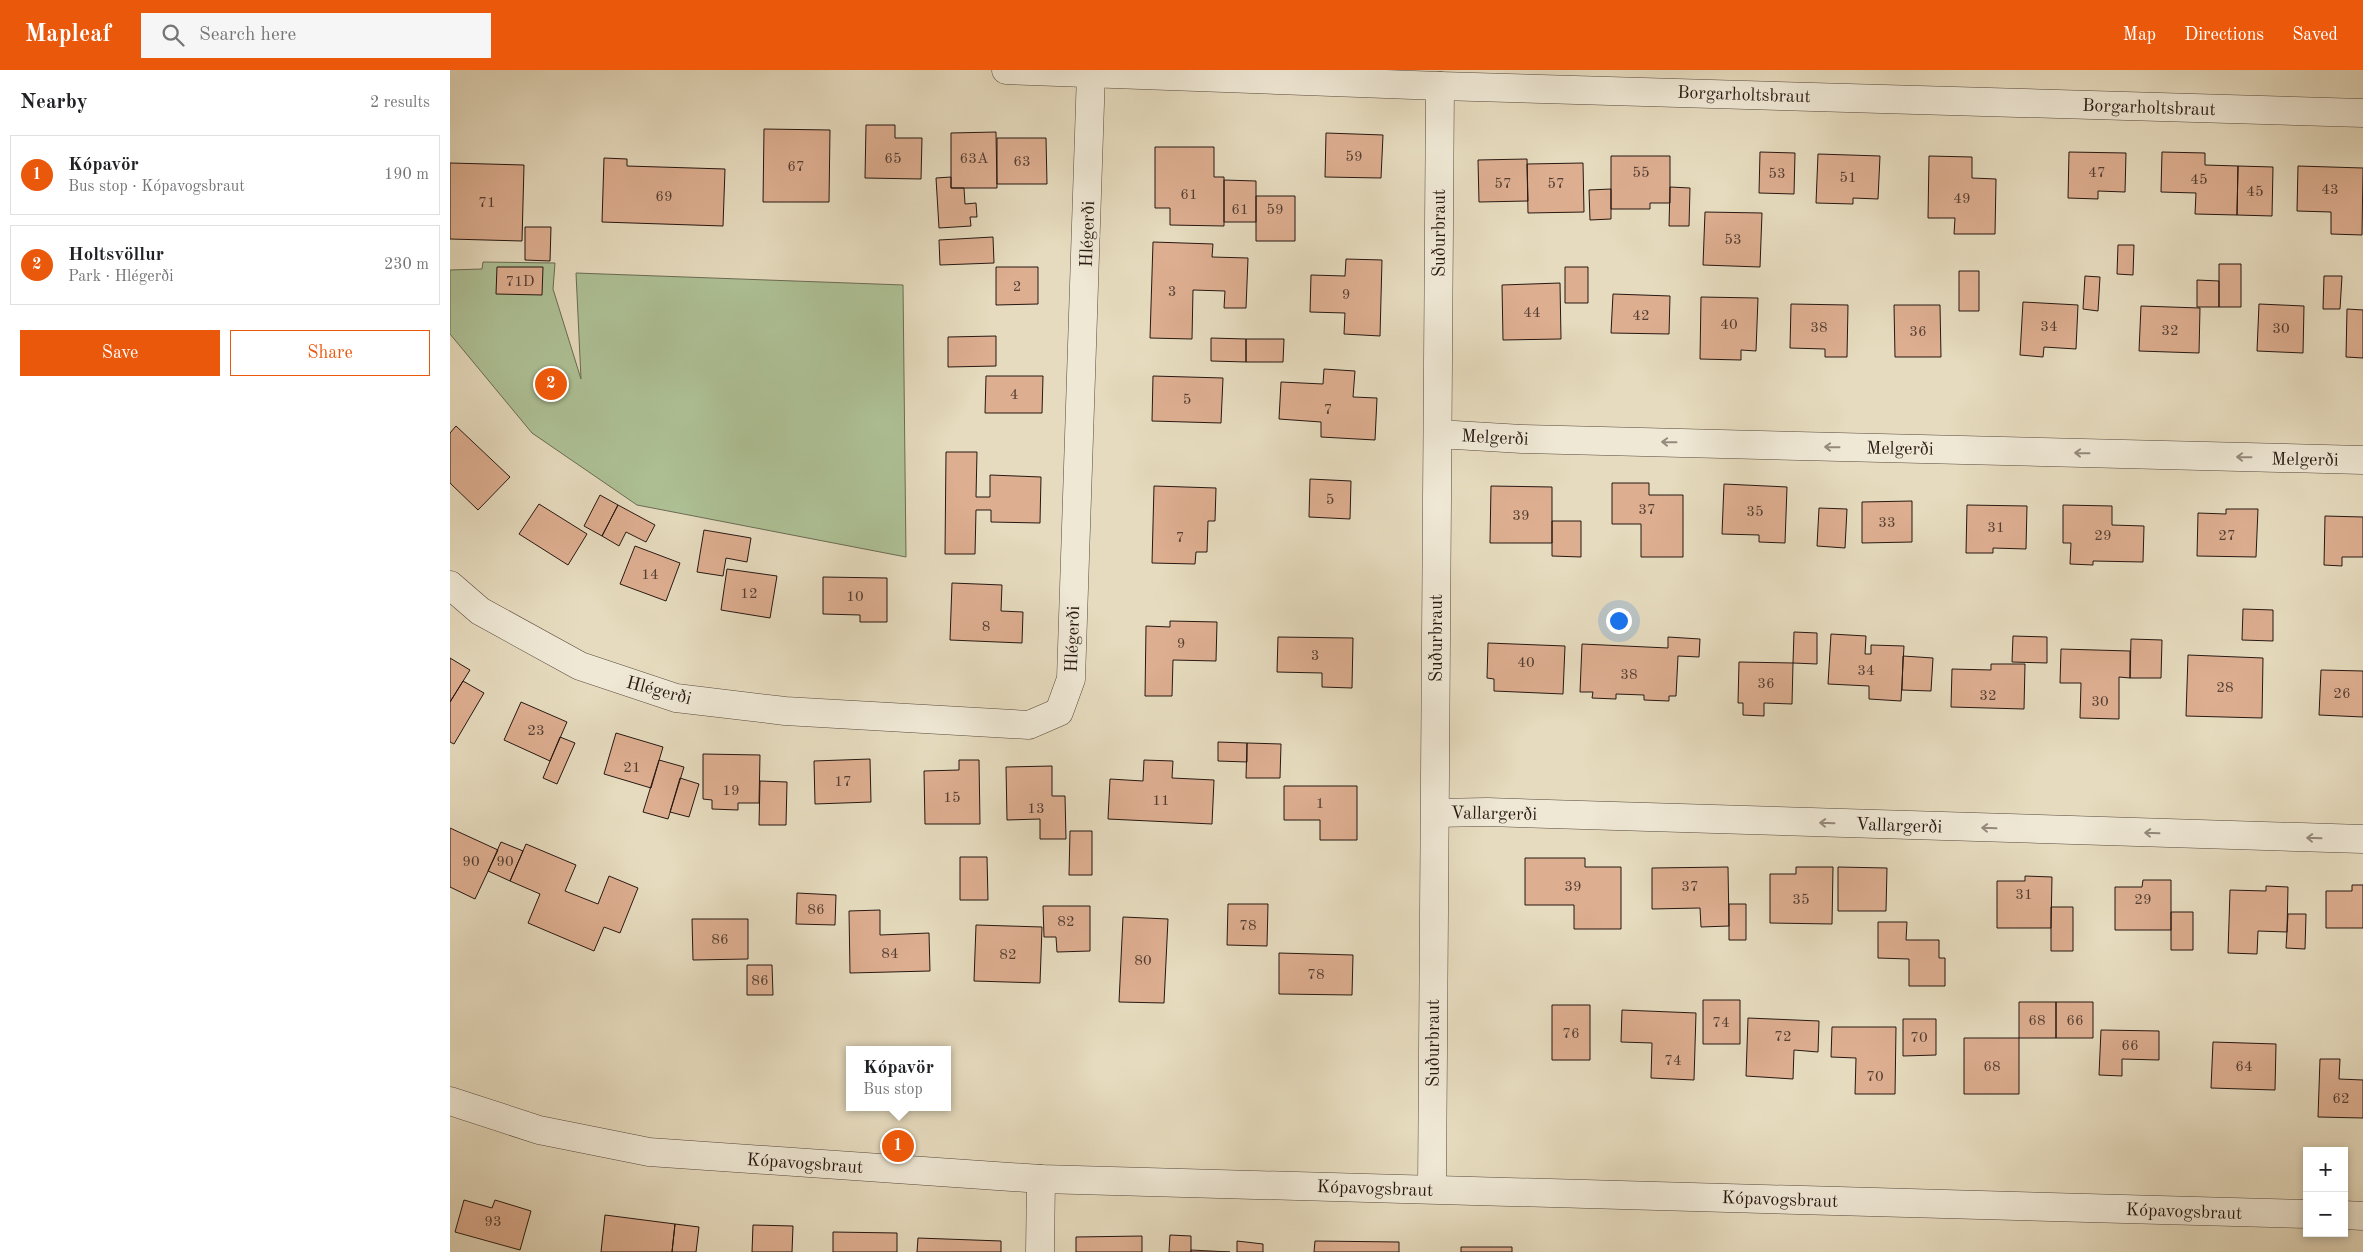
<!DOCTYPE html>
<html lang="en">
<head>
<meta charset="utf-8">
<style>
  body { margin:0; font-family:"Old Standard TT",serif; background:#f6f6f6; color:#202124 }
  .controls { position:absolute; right:15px; bottom:15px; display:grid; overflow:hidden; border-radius:0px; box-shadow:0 2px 8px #0003 }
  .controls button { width:45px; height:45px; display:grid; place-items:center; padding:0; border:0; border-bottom:1px solid #e0e0e0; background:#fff; color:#202124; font:25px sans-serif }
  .you { position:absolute; left:1168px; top:550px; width:18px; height:18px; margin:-12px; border:4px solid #fff; border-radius:50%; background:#1a73e8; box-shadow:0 0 0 8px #1a73e833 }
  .badge { display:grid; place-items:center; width:32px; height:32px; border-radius:50%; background:#ea580c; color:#fff; font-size:16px; font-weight:700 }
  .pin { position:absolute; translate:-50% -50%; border:2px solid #fff; box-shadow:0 1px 5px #0006 }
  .popup { position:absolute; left:396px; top:976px; width:105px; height:65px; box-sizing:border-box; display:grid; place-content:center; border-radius:0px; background:#fff; filter:drop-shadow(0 1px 4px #0005); font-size:16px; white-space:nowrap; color:#757577 }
  .popup b { font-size:19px; color:#202124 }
  .popup::after { content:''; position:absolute; left:50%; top:100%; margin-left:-10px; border:10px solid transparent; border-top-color:#fff }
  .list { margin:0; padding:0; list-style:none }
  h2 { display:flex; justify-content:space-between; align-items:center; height:65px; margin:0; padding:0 20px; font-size:21px }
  h2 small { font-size:16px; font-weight:400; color:#757577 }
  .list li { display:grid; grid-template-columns:32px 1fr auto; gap:15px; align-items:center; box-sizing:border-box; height:80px; margin:0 10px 10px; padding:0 10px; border:1px solid #e0e0e0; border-radius:0px }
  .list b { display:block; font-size:19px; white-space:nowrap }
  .list p { margin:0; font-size:16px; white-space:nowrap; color:#757577 }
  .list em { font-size:16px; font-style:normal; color:#757577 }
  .actions { display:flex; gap:10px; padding:15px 20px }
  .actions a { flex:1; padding:11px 0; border:1px solid #ea580c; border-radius:0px; text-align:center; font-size:18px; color:#ea580c }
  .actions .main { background:#ea580c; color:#fff }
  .icon { flex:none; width:28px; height:28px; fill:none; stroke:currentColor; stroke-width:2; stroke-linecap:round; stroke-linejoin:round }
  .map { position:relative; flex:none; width:1913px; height:1182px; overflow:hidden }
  header { display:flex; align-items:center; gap:30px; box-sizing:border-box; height:70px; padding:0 25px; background:#ea580c; color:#fff }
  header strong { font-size:24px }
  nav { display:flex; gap:28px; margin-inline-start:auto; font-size:18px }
  .search { width:350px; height:45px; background:#f6f6f6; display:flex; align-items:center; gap:12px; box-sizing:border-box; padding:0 18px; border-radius:0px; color:#757577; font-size:19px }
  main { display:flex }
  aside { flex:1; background:#fff }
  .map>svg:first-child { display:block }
</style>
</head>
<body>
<header>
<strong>Mapleaf</strong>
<div class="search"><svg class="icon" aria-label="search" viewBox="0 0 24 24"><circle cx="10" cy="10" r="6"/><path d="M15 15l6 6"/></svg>Search here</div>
<nav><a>Map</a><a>Directions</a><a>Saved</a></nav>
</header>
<main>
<aside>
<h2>Nearby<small>2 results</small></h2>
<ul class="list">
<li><span class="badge">1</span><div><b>Kópavör</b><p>Bus stop · Kópavogsbraut</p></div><em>190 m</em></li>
<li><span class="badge">2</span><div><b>Holtsvöllur</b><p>Park · Hlégerði</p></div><em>230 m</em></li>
</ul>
<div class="actions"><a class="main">Save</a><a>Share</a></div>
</aside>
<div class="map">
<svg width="1913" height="1182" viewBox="0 0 1913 1182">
  <rect width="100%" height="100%" fill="#e6dbbe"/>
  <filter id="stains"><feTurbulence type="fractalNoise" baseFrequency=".004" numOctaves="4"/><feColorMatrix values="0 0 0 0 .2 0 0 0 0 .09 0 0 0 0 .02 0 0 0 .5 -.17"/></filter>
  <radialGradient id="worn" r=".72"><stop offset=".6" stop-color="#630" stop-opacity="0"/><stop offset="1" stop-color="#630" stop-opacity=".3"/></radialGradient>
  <!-- green -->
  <path fill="#aec196" stroke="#6a6c54" d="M33 192 105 193 103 219 131 309 126 203 453 215 456 487 187 435 82 363 0 264V200L32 199Z"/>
  <!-- building -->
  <path fill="#ddae90" stroke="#271812" d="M416 55H445V68H472L471 109 415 108Z
    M314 59 380 60 379 132H313Z
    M546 62 547 118H501V63Z
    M876 63 933 65 931 108 875 107Z
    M547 68H596L597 114H547Z
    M705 77H764V107H774V156L720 155V138H705Z
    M1310 82 1345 83 1344 124 1309 123Z
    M1619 82 1676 83 1675 122 1648 121V129L1618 128Z
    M1712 82 1755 83V95L1788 96 1787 145 1745 144 1746 123 1711 122Z
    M1368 84 1430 86 1428 129 1403 128V134L1366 133Z
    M1161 86H1220V133H1200V139H1161Z
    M1479 86 1522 87V108L1546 109 1545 164H1504L1505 148H1478Z
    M154 88 177 89V96L275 99 273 156 152 152Z
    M1077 89 1078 131 1029 132 1028 90Z
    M0 93 74 95 72 171 0 169Z
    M1133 93 1134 142 1078 143 1077 94Z
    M1788 96 1823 97 1822 146 1787 145Z
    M1848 96 1913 98 1912 165 1881 164V142L1847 141Z
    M501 107V118H514L515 134 526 133 527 147H520L521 156 489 158 486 108Z
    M774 110 806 111V152H774Z
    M1220 117 1240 118 1239 156H1219Z
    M1161 119V149L1140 150 1139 120Z
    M806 126H845V171H806Z
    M1255 142 1312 143 1310 197 1253 195Z
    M75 157H101L100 191 75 190Z
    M543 167 544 193 490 195 489 170Z
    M703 172 763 174 762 187 798 188 796 238H774L775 221 743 220 742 269 700 268Z
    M1668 175H1684L1683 205 1667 204Z
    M896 189 932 190 930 266 894 264 895 243 860 242 861 205 895 206Z
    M1769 194H1791V237H1769Z
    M47 197H93L92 225 46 224Z
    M546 197H588V234L546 235Z
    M1115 197H1138V233H1115Z
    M1509 201H1529V241H1509Z
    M1635 206 1650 207 1648 241 1633 239Z
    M1874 206H1892L1890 239H1873Z
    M1747 210 1769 211V237H1747Z
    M1110 213 1111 269 1053 270 1052 215Z
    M1163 224 1220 226 1219 264 1161 263Z
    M1251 227 1308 228 1306 281 1291 280V290L1250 289Z
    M1573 232 1628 235 1626 279 1594 277 1593 287 1570 285Z
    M1341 234 1398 235 1397 287H1375V279L1340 278Z
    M1809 234 1854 236 1853 283 1807 281Z
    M1444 235H1490L1491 287H1445Z
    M1691 236 1750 238 1749 283 1689 281Z
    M1897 239 1913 240V288L1896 287Z
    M546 266V296L498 297V267Z
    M761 268 796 269V292L761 291Z
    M796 269H834L833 292H796Z
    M874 299 905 301 903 327 927 328 925 370 871 367V352L829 349 831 312 873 314Z
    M536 306H593L592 343H535Z
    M703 306 773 308 771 353 702 351Z
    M6 356 60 407 28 440 0 413V363Z
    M496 382H527L526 427H540V405L591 407 590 453 541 452V440H526L525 484H495Z
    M860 409 901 411 900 449 859 447Z
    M1162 413H1199V425H1233V487H1191V454H1162Z
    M1274 414 1337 417 1335 473 1309 472V465L1272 464Z
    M704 416 766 418 765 451H758L757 482H746L745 494 702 493Z
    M1041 416 1102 417V473H1040Z
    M150 425 168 435 152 466 134 456Z
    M1462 431V472L1412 473V432Z
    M89 434 137 464 118 495 69 464Z
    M168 435 205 455 196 472 176 462 169 476 152 466Z
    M1517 435 1577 436 1576 479 1543 478V483H1516Z
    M1613 435 1662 436V455L1694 456 1693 492 1643 491V495L1620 494 1621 473H1613Z
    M1369 438 1397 439 1395 478 1367 476Z
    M1776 439H1808L1806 487 1747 486 1748 443 1776 444Z
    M1875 446 1913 447V487H1892V496L1874 495Z
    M1102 451H1131V487L1102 486Z
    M254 460 301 468 297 492 276 488 273 506 247 502Z
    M185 476 230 493 216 531 170 514Z
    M277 499 327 506 320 548 271 540Z
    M373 507 437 508V552H410V545L373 544Z
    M502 513 552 515 551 541 573 542 572 573 500 570Z
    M1793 539 1823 540V571L1792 570Z
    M720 551 767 552 766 591 723 590 722 626H695L696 556 720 557Z
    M1344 562 1367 563V594L1343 593Z
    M1381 564 1416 566 1415 584H1421V575L1454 576 1451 631 1419 629V616L1378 614Z
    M1563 566 1597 567V593L1562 592Z
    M828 567 903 568 902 618 872 617V603L827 602Z
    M1218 567 1250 569 1249 587 1228 586 1226 626H1219V631L1194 630V625L1166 624V629L1142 628 1143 622H1130L1132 574 1218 578Z
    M1681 569 1712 570 1711 608H1680Z
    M1038 573 1115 576 1113 624 1044 621V609L1037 608Z
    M1611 579 1680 581V608L1669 607V649L1630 648 1631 613H1610Z
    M1738 585 1813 588 1812 648 1736 646Z
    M1453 586 1483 588 1481 621 1452 620Z
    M0 588 20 600 0 632Z
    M1289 592 1343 593 1342 634 1314 633V646L1293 645V633H1288Z
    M1541 594H1575L1574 639 1501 637 1502 599 1541 600Z
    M1871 600 1913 601V647L1869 645Z
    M13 611 34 623 4 674 0 672V632Z
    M71 632 117 652 100 691 54 670Z
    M166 663 213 677 201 718 154 704Z
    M110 667 125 673 107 714 93 708Z
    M768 672 797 673V692L768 691Z
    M797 673 831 674 830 708H796Z
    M253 684 310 685 309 733H288V740L262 739V730L253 729Z
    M420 689 421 732 365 734 364 691Z
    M209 690 234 697 218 749 193 742Z
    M509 690H529L530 754H475L474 701 509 700Z
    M694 690 723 691 722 708 764 710 762 754 658 749 660 709 693 711Z
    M602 696V726H615L616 769H590V749L557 750 556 697Z
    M230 708 249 714 239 747 220 742Z
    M310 711 337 712 336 755H309Z
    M834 716H907V770H870V750H834Z
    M0 758 48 780 25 829 0 817Z
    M620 761H642V805H619Z
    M51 772 73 781 60 811 38 801Z
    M76 774 126 795 115 821 148 834 159 806 188 818 170 863 154 857 144 881 78 853 90 824 60 811Z
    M510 787H537L538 830H510Z
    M1075 788H1135V797H1171V859H1124V835H1075Z
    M1278 797 1279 856 1251 857 1250 838 1202 839V798Z
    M1346 797H1383L1382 854 1320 853V804H1346Z
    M1388 797 1437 798 1436 841H1388Z
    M1575 806 1602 807 1601 858H1547V811H1575Z
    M1693 810H1721V860H1665V817H1692Z
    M1902 815H1913V858H1876V821H1902Z
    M1816 816 1838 817 1837 862 1808 861 1807 884 1778 883 1780 820 1816 821Z
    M347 823 386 825 385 855 346 854Z
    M778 834H818L817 876 777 875Z
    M1279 834H1296V870H1279Z
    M593 836H640V881L607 882 606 867H594Z
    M1601 837H1623V881H1601Z
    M430 840V865L479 863 480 901 400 903 399 841Z
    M1721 842H1743V880H1721Z
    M1838 844H1856L1855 879 1836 878Z
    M673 847 718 849 714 933 669 932Z
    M242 849H298V889L243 890Z
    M1428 852H1457L1456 870H1489V888H1495V916H1459V889L1428 888Z
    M526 855 592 857 590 913 524 911Z
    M829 883 903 885 902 925 829 924Z
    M297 895H322L323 925H297Z
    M1253 930H1290V974H1253Z
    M1569 932H1606V968H1569Z
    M1606 932H1643V968H1606Z
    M1102 935H1140V990H1102Z
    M1172 940 1246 943 1244 1010 1201 1008 1202 973 1171 972Z
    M1298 948 1369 951 1368 982 1344 980 1343 1009 1296 1006Z
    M1453 949H1486V985L1453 986Z
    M1382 957H1446L1445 1024H1405L1406 988 1381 987Z
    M1651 960 1709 961V990L1672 989V1006L1649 1005Z
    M1514 968H1569V1024H1514Z
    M1763 972 1826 974 1825 1020 1761 1018Z
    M1870 989H1890L1889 1009 1913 1010V1048L1868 1047Z
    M14 1130 42 1138 45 1130 81 1141 70 1180 5 1162Z
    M155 1145 225 1154 222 1182H151Z
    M225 1154 249 1157 246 1182H222Z
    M303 1155 343 1156 342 1182H302Z
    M383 1162 447 1163V1182H383Z
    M720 1165 741 1166V1182H719Z
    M692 1166V1182H626V1167Z
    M468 1168 551 1171V1182H467Z
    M787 1171 813 1174V1182H787Z
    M865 1171 949 1172V1182H864Z
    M1011 1177H1062V1182H1011Z
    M741 1180 780 1182H741Z"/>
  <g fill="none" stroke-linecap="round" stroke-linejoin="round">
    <defs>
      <path id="minor" d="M988 364 1072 369 1913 390
        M0 515 30 541 130 596 226 628 335 641 579 655 609 642 621 609 641 3
        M985 743 1037 742 1913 769
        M982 1119 990 16
        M590 1182 591 1109"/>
      <path id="tertiary" d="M556 0 990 16 1913 43
        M0 1031 89 1060 199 1082 591 1109 1857 1144
        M1894 1145 1913 1146"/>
    </defs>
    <!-- minor casing -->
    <use href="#minor" stroke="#57493d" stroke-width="29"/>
    <!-- tertiary casing -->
    <use href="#tertiary" stroke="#57493d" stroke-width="29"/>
    <!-- minor -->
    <use href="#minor" stroke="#efe8d5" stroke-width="28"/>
    <!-- tertiary -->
    <use href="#tertiary" stroke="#efe8d5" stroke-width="28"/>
  </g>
  <!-- one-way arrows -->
  <defs><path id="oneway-shaft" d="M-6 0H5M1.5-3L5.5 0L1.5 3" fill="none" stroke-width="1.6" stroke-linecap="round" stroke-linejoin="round" transform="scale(1.25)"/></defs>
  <g stroke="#958a7d">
    <use href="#oneway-shaft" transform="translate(1219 372) rotate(-179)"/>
    <use href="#oneway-shaft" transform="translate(1382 377) rotate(-179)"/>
    <use href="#oneway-shaft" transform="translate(1632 383) rotate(-179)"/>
    <use href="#oneway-shaft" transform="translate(1794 387) rotate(-179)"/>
    <use href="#oneway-shaft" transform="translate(1377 753) rotate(-178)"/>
    <use href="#oneway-shaft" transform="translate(1539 758) rotate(-178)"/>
    <use href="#oneway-shaft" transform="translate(1702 763) rotate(-178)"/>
    <use href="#oneway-shaft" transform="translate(1864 768) rotate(-178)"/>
  </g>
  <g text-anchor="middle" stroke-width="4.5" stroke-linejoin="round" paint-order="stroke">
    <!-- number labels -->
    <g font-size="15" fill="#543e32">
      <text x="904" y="91">59</text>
      <text x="443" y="93">65</text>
      <text x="524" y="93">63A</text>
      <text x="572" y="96">63</text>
      <text x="346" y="101">67</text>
      <text x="1191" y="107">55</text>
      <text x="1647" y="107">47</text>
      <text x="1327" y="108">53</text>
      <text x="1398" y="112">51</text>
      <text x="1749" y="114">45</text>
      <text x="1053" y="118">57</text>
      <text x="1106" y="118">57</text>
      <text x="1880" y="124">43</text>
      <text x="1805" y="126">45</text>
      <text x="739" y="129">61</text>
      <text x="214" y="131">69</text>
      <text x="1512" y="133">49</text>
      <text x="37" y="137">71</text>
      <text x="790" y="144">61</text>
      <text x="825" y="144">59</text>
      <text x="1283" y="174">53</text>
      <text x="70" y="216">71D</text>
      <text x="567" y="221">2</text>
      <text x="722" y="226">3</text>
      <text x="896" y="229">9</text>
      <text x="1082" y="247">44</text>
      <text x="1191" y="250">42</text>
      <text x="1279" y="259">40</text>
      <text x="1599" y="261">34</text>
      <text x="1369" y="262">38</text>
      <text x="1831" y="263">30</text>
      <text x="1720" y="265">32</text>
      <text x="1468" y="266">36</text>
      <text x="564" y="329">4</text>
      <text x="737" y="334">5</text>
      <text x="878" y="344">7</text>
      <text x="880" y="434">5</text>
      <text x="1197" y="444">37</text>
      <text x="1305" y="446">35</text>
      <text x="1071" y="450">39</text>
      <text x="1437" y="457">33</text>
      <text x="1546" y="462">31</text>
      <text x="1653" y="470">29</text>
      <text x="1777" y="470">27</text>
      <text x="730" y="472">7</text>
      <text x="200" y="509">14</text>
      <text x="299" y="528">12</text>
      <text x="405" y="531">10</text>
      <text x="536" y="561">8</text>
      <text x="731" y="578">9</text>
      <text x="865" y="590">3</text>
      <text x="1076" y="597">40</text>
      <text x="1416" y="605">34</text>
      <text x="1179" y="609">38</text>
      <text x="1316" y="618">36</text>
      <text x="1775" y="622">28</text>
      <text x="1892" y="628">26</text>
      <text x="1538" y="630">32</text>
      <text x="1650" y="636">30</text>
      <text x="86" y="665">23</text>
      <text x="182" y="702">21</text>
      <text x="393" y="716">17</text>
      <text x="281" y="725">19</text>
      <text x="502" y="732">15</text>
      <text x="711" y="735">11</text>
      <text x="870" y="738">1</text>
      <text x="586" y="743">13</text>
      <text x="21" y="796">90</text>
      <text x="55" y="796">90</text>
      <text x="1123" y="821">39</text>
      <text x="1240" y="821">37</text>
      <text x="1574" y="829">31</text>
      <text x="1351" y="834">35</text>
      <text x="1693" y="834">29</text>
      <text x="366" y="844">86</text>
      <text x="616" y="856">82</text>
      <text x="798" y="860">78</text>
      <text x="270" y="874">86</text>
      <text x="440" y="888">84</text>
      <text x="558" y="889">82</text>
      <text x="693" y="895">80</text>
      <text x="866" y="909">78</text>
      <text x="310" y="915">86</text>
      <text x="1587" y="955">68</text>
      <text x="1625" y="955">66</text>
      <text x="1271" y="957">74</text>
      <text x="1121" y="968">76</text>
      <text x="1333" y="971">72</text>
      <text x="1469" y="972">70</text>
      <text x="1680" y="980">66</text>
      <text x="1223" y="995">74</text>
      <text x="1542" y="1001">68</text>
      <text x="1794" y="1001">64</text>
      <text x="1425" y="1011">70</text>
      <text x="1891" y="1033">62</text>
      <text x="43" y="1156">93</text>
    </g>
    <!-- street labels -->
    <g font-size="18" fill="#271812" stroke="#efe8d5">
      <text transform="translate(1294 24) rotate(2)" y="6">Borgarholtsbraut</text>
      <text transform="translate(1699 37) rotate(2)" y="6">Borgarholtsbraut</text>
      <text transform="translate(989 163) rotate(-90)" y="6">Suðurbraut</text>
      <text transform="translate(637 164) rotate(-88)" y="6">Hlégerði</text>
      <text transform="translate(1045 367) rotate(3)" y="6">Melgerði</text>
      <text transform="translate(1450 378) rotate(1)" y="6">Melgerði</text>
      <text transform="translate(1855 389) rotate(1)" y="6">Melgerði</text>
      <text transform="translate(986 568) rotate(-90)" y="6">Suðurbraut</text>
      <text transform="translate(622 569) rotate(-88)" y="6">Hlégerði</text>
      <text transform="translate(209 620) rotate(15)" y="6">Hlégerði</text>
      <text transform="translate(1044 743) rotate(1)" y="6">Vallargerði</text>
      <text transform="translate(1449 755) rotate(2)" y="6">Vallargerði</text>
      <text transform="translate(983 973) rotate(-90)" y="6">Suðurbraut</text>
      <text transform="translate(355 1093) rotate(4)" y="6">Kópavogsbraut</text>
      <text transform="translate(925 1118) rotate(2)" y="6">Kópavogsbraut</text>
      <text transform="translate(1330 1129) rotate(2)" y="6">Kópavogsbraut</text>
      <text transform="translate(1734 1141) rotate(2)" y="6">Kópavogsbraut</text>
    </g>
  </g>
  <rect width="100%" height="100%" filter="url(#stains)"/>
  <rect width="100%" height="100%" fill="url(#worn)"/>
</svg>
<div class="controls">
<button>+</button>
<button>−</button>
</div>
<div class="you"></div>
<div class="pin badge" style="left:448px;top:1076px">1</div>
<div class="popup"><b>Kópavör</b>Bus stop</div>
<div class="pin badge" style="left:101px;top:314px">2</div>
</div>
</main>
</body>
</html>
